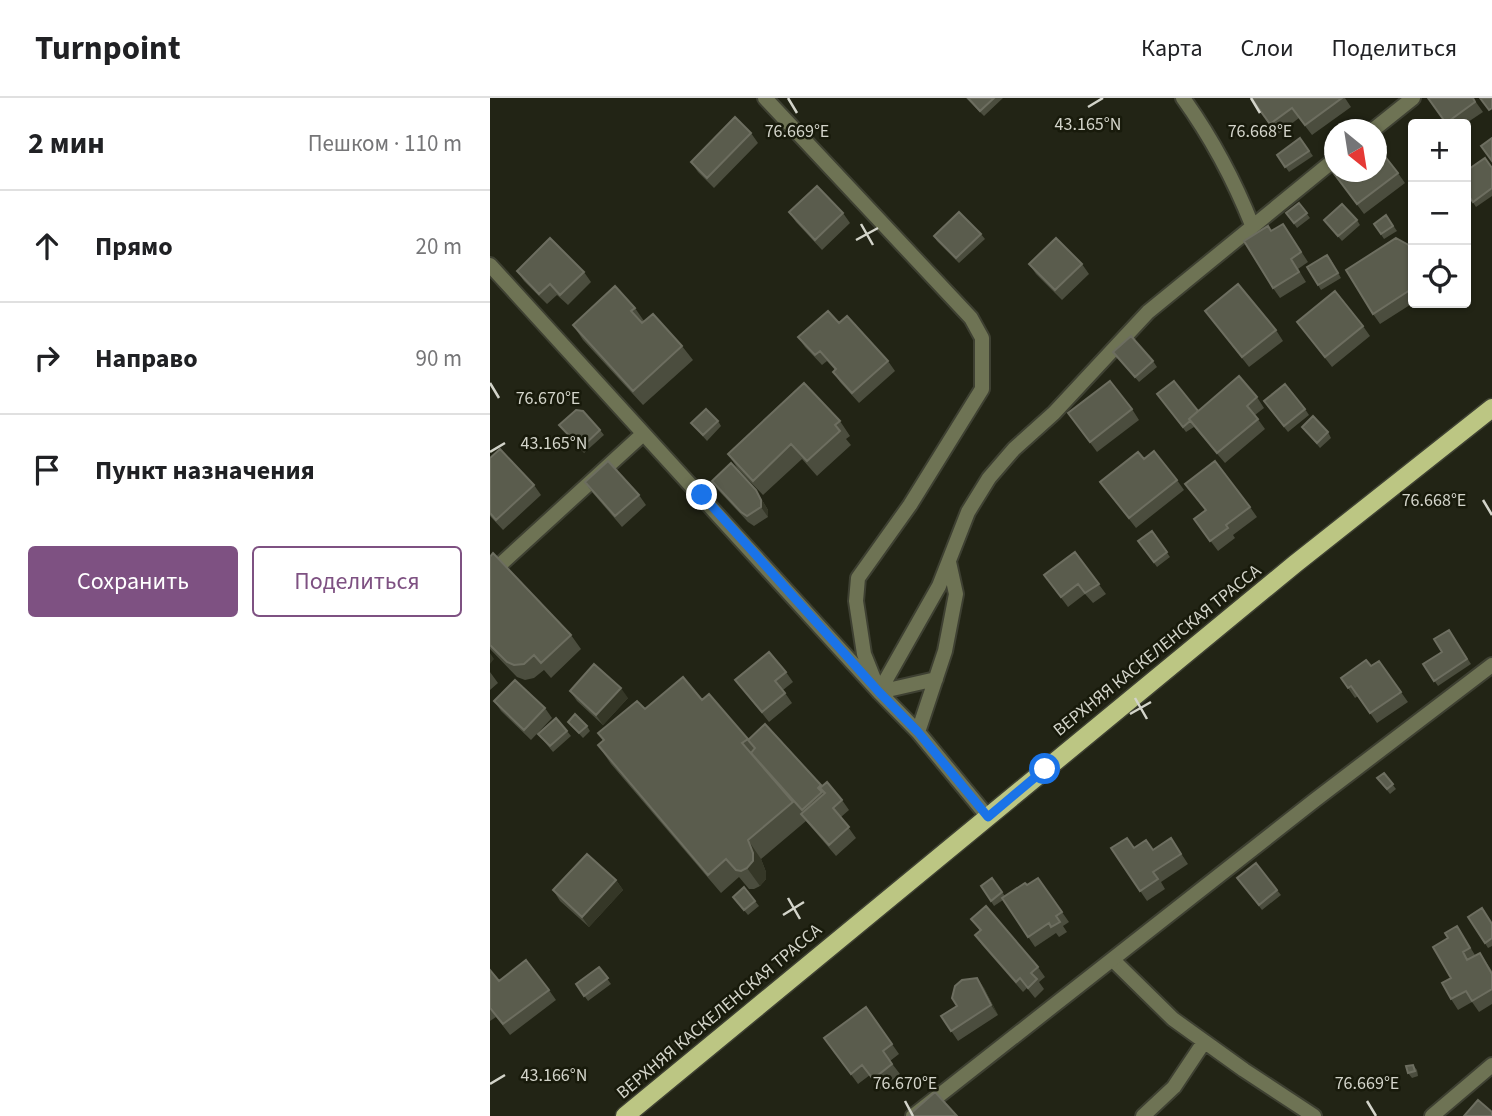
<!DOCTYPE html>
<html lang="ru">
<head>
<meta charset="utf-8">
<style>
  body { margin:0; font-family:"Source Sans 3",sans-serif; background:#f2f2f2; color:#202124 }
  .controls { position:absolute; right:21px; top:21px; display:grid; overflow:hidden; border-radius:7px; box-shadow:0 2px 5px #0004 }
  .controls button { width:63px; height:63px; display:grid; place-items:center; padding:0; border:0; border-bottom:2px solid #e0e0e0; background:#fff; color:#202124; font:35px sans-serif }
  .compass { position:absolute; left:834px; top:21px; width:63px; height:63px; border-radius:50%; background:#fff; box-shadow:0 2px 5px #0004; rotate:150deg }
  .stop { position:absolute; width:21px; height:21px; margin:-16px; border:5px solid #1a73e8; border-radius:50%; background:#fff }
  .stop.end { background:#1a73e8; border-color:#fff; box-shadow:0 2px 7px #0008 }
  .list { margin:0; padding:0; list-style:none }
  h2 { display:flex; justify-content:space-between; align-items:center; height:91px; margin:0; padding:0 28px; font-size:30px }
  h2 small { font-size:23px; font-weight:400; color:#757577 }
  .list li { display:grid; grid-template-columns:46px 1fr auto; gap:21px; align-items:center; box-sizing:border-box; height:112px; padding:0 28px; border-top:2px solid #e0e0e0 }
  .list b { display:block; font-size:26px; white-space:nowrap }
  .list em { font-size:23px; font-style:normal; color:#757577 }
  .actions { display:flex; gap:14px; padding:21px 28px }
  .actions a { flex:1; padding:16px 0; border:2px solid #7e5182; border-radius:7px; text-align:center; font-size:24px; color:#7e5182 }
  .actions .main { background:#7e5182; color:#fff }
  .icon { flex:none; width:38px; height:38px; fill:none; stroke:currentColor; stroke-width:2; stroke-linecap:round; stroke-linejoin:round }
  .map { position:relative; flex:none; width:1002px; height:1018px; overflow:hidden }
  header { display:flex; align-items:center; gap:42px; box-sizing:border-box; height:98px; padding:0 35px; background:#fff; border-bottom:2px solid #e0e0e0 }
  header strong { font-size:33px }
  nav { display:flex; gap:38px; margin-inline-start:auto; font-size:24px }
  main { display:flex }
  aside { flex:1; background:#fff }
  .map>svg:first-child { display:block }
</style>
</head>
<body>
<header>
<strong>Turnpoint</strong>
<nav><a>Карта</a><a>Слои</a><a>Поделиться</a></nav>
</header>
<main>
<aside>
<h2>2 мин<small>Пешком · 110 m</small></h2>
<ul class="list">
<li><svg class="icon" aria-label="ahead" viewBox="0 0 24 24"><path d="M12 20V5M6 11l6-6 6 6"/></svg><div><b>Прямо</b></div><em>20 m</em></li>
<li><svg class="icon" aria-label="right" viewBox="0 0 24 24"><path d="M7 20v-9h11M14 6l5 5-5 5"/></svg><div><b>Направо</b></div><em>90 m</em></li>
<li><svg class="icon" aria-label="arrive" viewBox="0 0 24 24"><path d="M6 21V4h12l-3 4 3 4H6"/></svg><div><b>Пункт назначения</b></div></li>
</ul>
<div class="actions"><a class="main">Сохранить</a><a>Поделиться</a></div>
</aside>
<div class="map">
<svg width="1002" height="1018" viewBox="0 0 1002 1018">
  <rect width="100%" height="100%" fill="#222415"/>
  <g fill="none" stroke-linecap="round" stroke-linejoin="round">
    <defs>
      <path id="minor" d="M275 0 481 220 492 240V291L420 407 368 480 366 503 374 556 386 586
        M693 0C721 39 744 82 762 127
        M883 32 923 0
        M0 167 389 594 428 634 498 719
        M0 476 153 336
        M389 594 449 488 478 414 499 380 524 351 564 315 658 214 844 62
        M389 594 446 581
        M428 634 455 553 466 496 459 464
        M623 862 683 921 754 972 824 1018
        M653 1018 684 989 714 944
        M942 1018 1002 967"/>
      <path id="tertiary" d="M423 1018 825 702 1002 567"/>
      <path id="primary" d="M135 1018 805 466 1002 310"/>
    </defs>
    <!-- minor casing -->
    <use href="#minor" stroke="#3e4032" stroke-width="18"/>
    <!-- tertiary casing -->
    <use href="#tertiary" stroke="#3e4032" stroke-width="18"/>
    <!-- primary casing -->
    <use href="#primary" stroke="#3e4032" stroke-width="21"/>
    <!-- minor -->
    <use href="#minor" stroke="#6e7354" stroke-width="14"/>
    <!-- tertiary -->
    <use href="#tertiary" stroke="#6e7354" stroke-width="14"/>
    <!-- primary -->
    <use href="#primary" stroke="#bcc683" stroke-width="18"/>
  </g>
  <!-- wall -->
  <path fill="#4b4d3e" d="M476 0H513L494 18Z
    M761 0H855L861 9 822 37 809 20 788 36Z
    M938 0H983L993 14 975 26H957Z
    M261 35 268 45 224 90 208 74 201 64Z
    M810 40 823 58 799 74 787 57Z
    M839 69 908 75 915 85 874 116Z
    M1002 70V98L986 109 976 94Z
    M809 105 820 120 807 130 796 115Z
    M299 114 353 115 360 125 332 152 306 124Z
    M896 117 907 133 894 141 884 126Z
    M834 122H867L870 127 852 143Z
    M781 133 800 136 818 164 808 171 816 184 790 200 783 190Z
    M491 136 495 141 469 165 447 143 444 138Z
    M923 151V205L890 226 883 216Z
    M841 162 851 180 831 192 828 187Z
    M539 166H592L599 176 572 202 546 176Z
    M27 173 94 174 101 184 78 207 67 197 57 206 34 183Z
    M145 210 154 223 192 248 203 262 153 307 93 242 83 227Z
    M715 213 786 232 793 243 759 269Z
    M807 224 873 228 880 238 842 269Z
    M349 225 398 263 405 273 369 305 350 284 343 274 345 272 337 263 332 267 315 249 308 239Z
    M623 254 663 263 667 269 649 284Z
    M667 296 708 313 767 299 774 310 765 317 775 331 735 365 704 329 696 334Z
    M777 308 815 311 819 317 798 334Z
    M642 311 649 322 607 354 578 315Z
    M228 323 231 328 217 343 201 325Z
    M350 323 360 338 356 341 361 347 327 378 312 361 273 397 248 371 238 356Z
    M69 327 110 332 114 337 94 355Z
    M812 329 838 334 841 340 830 350Z
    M0 360 44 387 51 397 13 432 0 418Z
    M654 361 687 382 694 392 646 430 610 384Z
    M222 383 266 392 278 412V419L264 428 258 424 229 393Z
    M95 384 149 397 156 407 132 429 102 394Z
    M695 386 760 409 767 419 743 437 745 440 728 453 704 421 715 412Z
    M662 433 680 459 667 469 648 443Z
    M585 454 616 496 603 505 595 496 578 509 554 477Z
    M0 459 81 537 91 551 61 580 54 572 44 580 35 582 27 579 0 551Z
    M959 532 981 566 948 588 933 566 952 554Z
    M889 563 918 604 887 625 868 598 865 600 851 580 881 568Z
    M0 574 8 585 0 592Z
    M296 574 303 584 293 592 302 605 279 624 245 582Z
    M80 593 138 600 113 627 87 603Z
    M212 602 258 642 275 626 332 689 352 702 359 712 351 719 366 740 346 758 316 723 271 761 276 774V781L270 788 264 791H259L249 779 231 795 121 666 108 647 114 643 108 635 155 611Z
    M4 603 55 610 62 620 41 642 11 613Z
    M78 624 97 628 100 633 93 640Z
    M77 633 81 638 63 654 48 636Z
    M894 675 906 691 900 696 887 680Z
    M681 740 698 766 671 784 675 791 657 803 621 750H644L663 752Z
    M766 765 791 797 772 812 747 780Z
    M502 780 515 798 537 787 548 780 579 824 573 828 577 834 569 839 566 835 545 849 513 802 504 808 491 788Z
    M126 782 133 792 99 829 70 803 63 792Z
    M254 789 269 808 258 817 243 799Z
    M978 819 1002 826V848L998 850Z
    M481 821 548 869 555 879 549 884 554 891 545 900 537 890 533 894 492 847 485 837 490 833Z
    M967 828 985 857 990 855 1002 873V906L989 914 982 904 968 912 961 901V880L958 840Z
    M109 869 121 886 98 903 86 886Z
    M0 872 9 883 59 892 66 902 20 937 6 919 0 923Z
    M487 880 494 890 508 917 468 943 451 918 467 908Z
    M376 909 409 956 400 963 410 976 390 991 380 977 368 986 334 940Z
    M923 967 927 972 928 978 922 980 918 975Z"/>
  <!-- shaded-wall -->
  <path fill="#353727" d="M266 392 278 412V419L271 409Z
    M0 555 4 561 0 566Z
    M131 590 138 600 113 627 106 617Z
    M258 742 271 761 276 774V781L270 788 257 770Z
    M126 782 133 792 99 829 92 819Z
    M487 880 494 890 508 917 501 907Z"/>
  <!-- building -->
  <path fill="#5a5c4d" stroke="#6d6e60" stroke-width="2" d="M478 0H504L490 13Z
    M761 0H852L815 27 802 10 780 26Z
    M938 0H983L985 4 956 25Z
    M990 0H1002V10L999 12Z
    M245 19 261 35 217 80 201 64Z
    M810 40 819 53 795 69 787 57Z
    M1002 40V63L991 48Z
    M886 47 908 75 867 106 839 69 844 65V74H886Z
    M995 60 1002 70V90L983 104 976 94V73Z
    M327 88 353 115 325 142 299 114Z
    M809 105 817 115 804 125 796 115Z
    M852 106 867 122 848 138 834 122Z
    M469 114 491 136 466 160 444 138Z
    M896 117 903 128 891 136 884 126Z
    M793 126 811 154 801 161 809 174 783 190 754 143 778 128 781 133Z
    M60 140 94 174 70 197 60 186 49 196 27 173Z
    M566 140 592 166 565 192 539 166Z
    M906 140 922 149 923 152V190L883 216 856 172Z
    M837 157 848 175 828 187 817 169Z
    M748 186 786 232 752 259 715 213Z
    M125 188 145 210 141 213 152 225 163 216 192 248 143 293 83 227Z
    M845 193 873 228 835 259 807 224Z
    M338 213 349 225 357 218 398 263 362 295 343 274 346 271 330 253 325 257 308 239Z
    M641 238 663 263 645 279 623 254Z
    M749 278 767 299 757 308 768 321 727 355 699 321Z
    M620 283 642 311 600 344 578 315Z
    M684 283 708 313 699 321 700 323 693 329 667 296Z
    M314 285 350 323 345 327 350 333 317 363 301 346 263 383 238 356Z
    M795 286 815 311 794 328 774 303Z
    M216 311 228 323 213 337 201 325Z
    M86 312 93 313 110 332 91 350 69 327Z
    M823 318 838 334 827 345 812 329Z
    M10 351 44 387 6 422 0 415V360Z
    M664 353 687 382 639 420 610 384 648 354 654 361Z
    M118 363 149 397 125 418 95 384Z
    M725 363 760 409 736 427 738 430 720 443 704 421 716 412 695 386Z
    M241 365 266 392 271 402V409L257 418 251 414 222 383Z
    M662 433 677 454 664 464 648 443Z
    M585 454 609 486 595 495 588 486 571 499 554 477Z
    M3 455 81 537 51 565 44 557 34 566 24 567 17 564 0 547V459Z
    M959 532 977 561 944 583 933 566 952 554 944 541Z
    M279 554 296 574 285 583 295 595 272 614 245 582Z
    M876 562 881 568 889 563 911 594 880 615 861 588 858 590 851 580Z
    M104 566 131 590 106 617 80 593Z
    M193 579 212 602 219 596 258 641 252 645 303 704 258 742 263 755V763L257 770 251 773 246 772 236 761 218 777 108 647 114 642 108 635 147 603 155 611Z
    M25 582 55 610 34 632 4 603Z
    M85 616 97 628 89 635 78 624Z
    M66 620 77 633 60 648 48 636Z
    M275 626 331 687 328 690 332 694 312 712 261 655 265 650 258 642Z
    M894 675 903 686 897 691 887 680Z
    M337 684 352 702 343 710 359 729 339 747 311 716 335 695 330 690Z
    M637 740 644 750 656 742 663 752 681 740 691 756 663 774 668 781 650 793 621 750Z
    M97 756 126 782 92 819 63 792Z
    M766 765 787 792 769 807 747 780Z
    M502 780 512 794 501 803 491 788Z
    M548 780 572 814 566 818 570 824 561 829 559 825 538 839 512 800 535 785 537 787Z
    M254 789 265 803 254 812 243 799Z
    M496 808 548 869 541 875 547 881 538 890 530 880 526 884 485 837 491 832 481 821Z
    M992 810 1002 826V840L995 845 978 819Z
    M967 828 980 850 973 854 977 862 990 855 1002 876V891L982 903 976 893 961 901 952 885 961 880 943 849 958 840 955 835Z
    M36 862 59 892 13 926 0 910V872L9 883Z
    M109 869 118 880 94 898 86 886Z
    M487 880 501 907 461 933 451 918 467 908 462 900 465 888 472 882Z
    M376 909 402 946 393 953 402 966 383 981 372 967 361 976 334 940Z
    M923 967 925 973 918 975 916 968Z
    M445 994 467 1018H418Z
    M988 1002 1002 1014V1018H974Z"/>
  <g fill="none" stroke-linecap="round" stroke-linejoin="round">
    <!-- route -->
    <path stroke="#1a73e8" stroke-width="9" d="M212 397 389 594 428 634 498 719 555 671"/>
  </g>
  <!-- ticks -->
  <path fill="none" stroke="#d3d4ca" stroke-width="2.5" d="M298 0 307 15M761 0 770 15M598 9 613 0M371 126 383 147M366 142 388 130M0 285 9 300M0 354 15 345M993 402 1002 417M645 600 657 621M640 616 661 604M298 800 310 821M293 817 314 804M0 986 15 977M415 1003 423 1018M877 1003 886 1018"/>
  <g text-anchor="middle" stroke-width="5" stroke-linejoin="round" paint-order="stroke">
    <!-- street labels -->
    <g font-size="18" fill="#d3d4ca" stroke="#181a0b">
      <text transform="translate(667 552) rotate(-39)" y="6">ВЕРХНЯЯ КАСКЕЛЕНСКАЯ ТРАССА</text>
      <text transform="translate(229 913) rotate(-40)" y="6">ВЕРХНЯЯ КАСКЕЛЕНСКАЯ ТРАССА</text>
    </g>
  </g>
  <g font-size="18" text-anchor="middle" fill="#d3d4ca" stroke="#181a0b" stroke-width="5" stroke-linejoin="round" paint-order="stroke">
    <text x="598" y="32">43.165°N</text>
    <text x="307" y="39">76.669°E</text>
    <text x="770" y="39">76.668°E</text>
    <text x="58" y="306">76.670°E</text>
    <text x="64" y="351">43.165°N</text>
    <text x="944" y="408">76.668°E</text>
    <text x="64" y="983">43.166°N</text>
    <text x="415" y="991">76.670°E</text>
    <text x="877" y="991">76.669°E</text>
  </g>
</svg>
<div class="controls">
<button>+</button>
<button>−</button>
<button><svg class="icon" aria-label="locate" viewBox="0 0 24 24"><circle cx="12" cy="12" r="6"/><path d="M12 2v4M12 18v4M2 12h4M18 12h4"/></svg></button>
</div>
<svg class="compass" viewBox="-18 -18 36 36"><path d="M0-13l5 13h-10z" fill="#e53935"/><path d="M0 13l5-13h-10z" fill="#757577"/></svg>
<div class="stop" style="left:555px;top:671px"></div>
<div class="stop end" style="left:212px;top:397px"></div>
</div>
</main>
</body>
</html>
